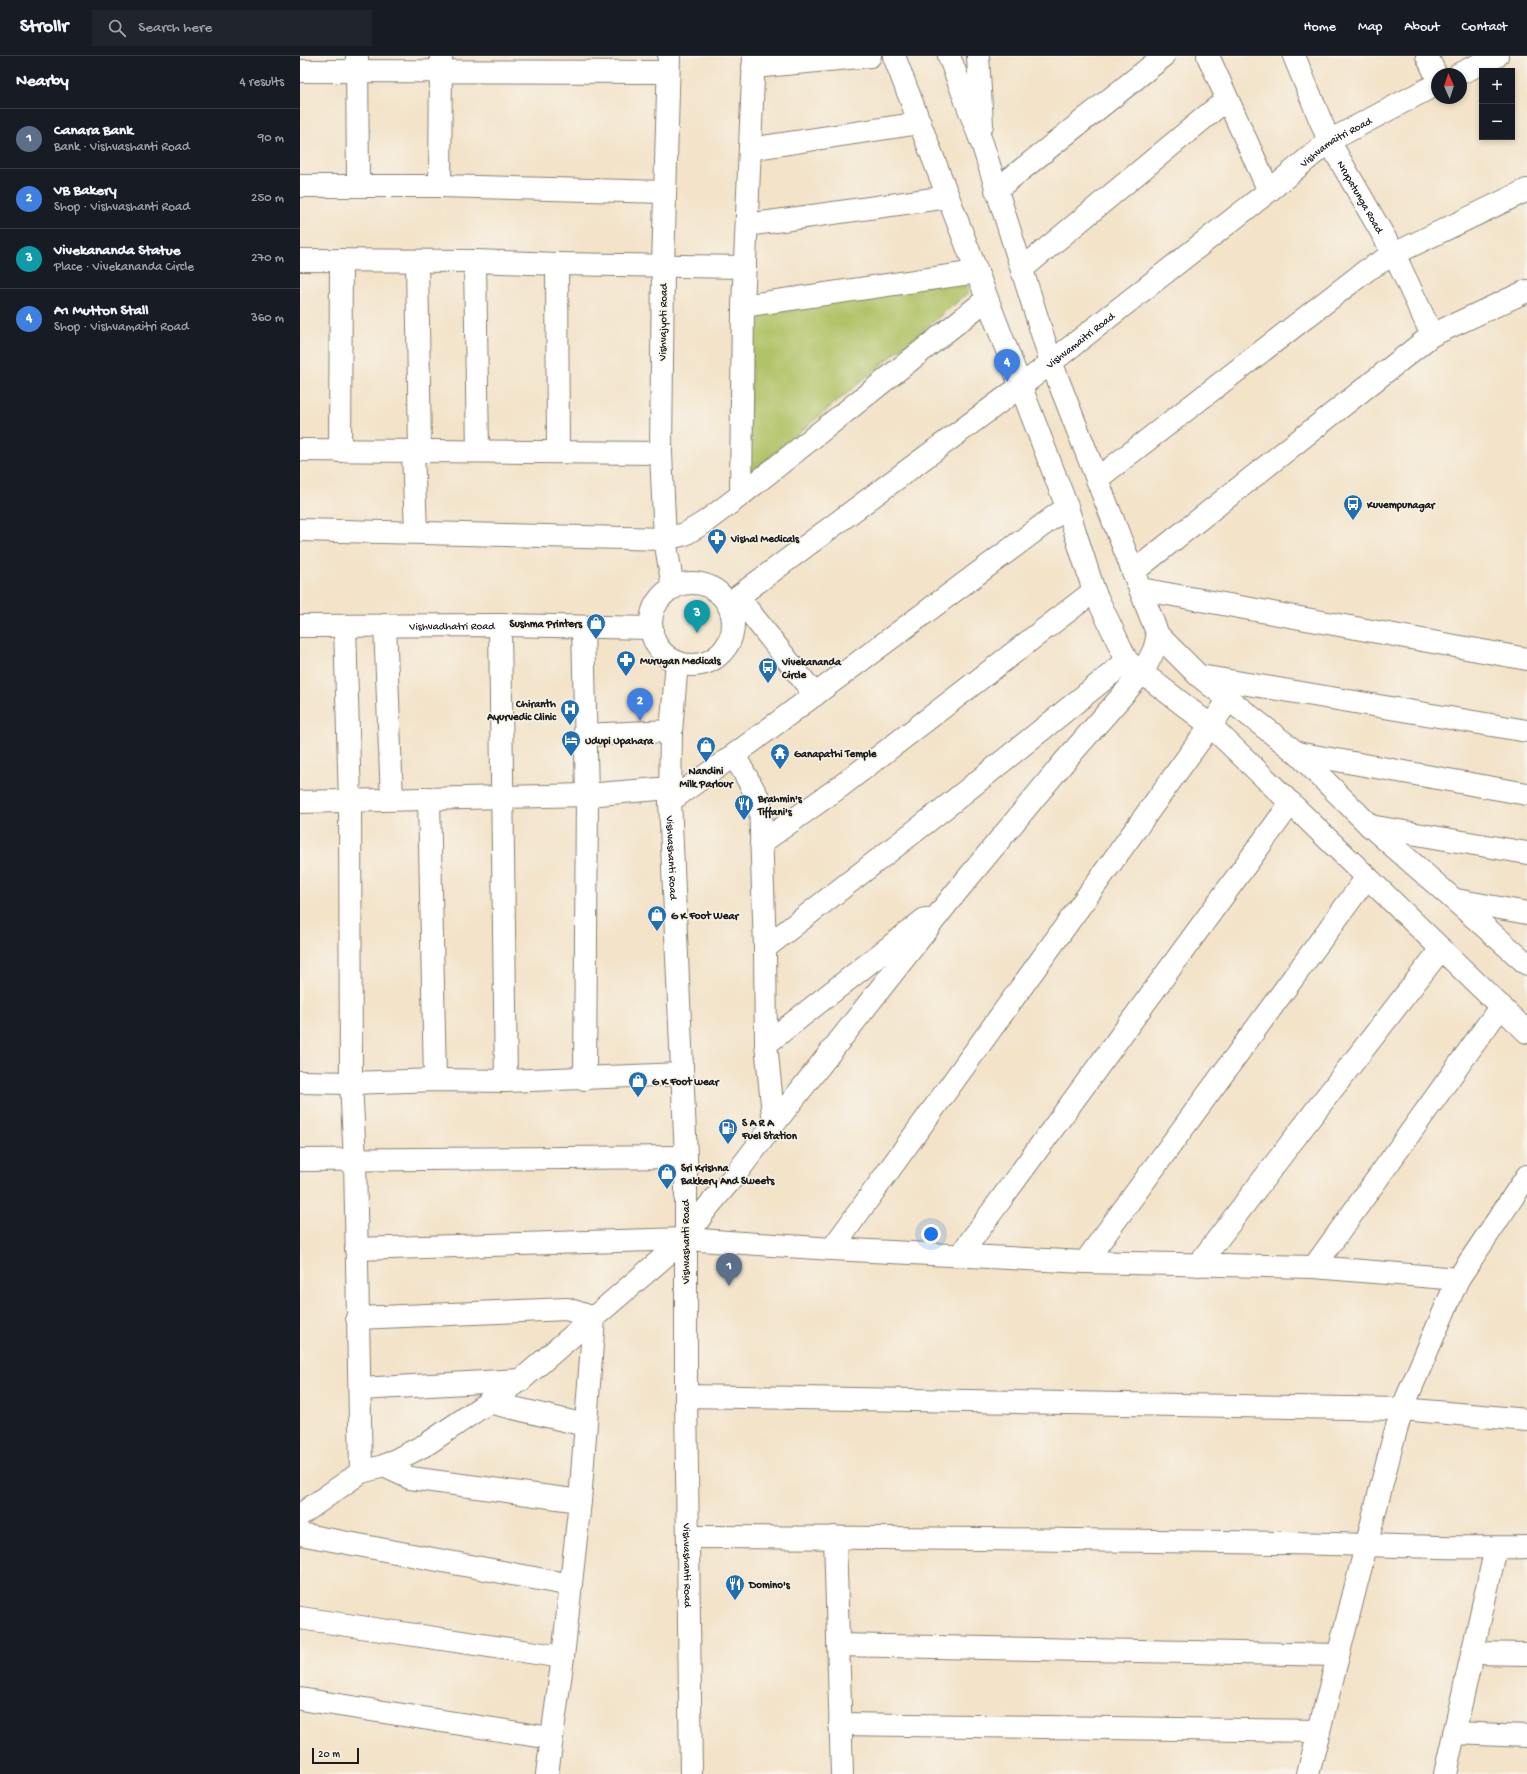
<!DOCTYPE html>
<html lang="en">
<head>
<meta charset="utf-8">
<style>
  body { margin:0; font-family:"Gochi Hand",sans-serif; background:#20242c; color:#f1f3f6 }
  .controls { position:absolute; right:12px; top:12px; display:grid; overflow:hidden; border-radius:0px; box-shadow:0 2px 6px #0003 }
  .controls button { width:36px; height:36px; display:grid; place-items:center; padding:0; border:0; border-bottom:1px solid #363941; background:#171b24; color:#f1f3f6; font:20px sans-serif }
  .compass { position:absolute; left:1131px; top:12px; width:36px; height:36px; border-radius:50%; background:#171b24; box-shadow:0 2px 6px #0003; rotate:357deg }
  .scale { position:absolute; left:12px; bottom:10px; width:47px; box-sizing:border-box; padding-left:4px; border:2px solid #1c1c1c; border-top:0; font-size:11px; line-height:14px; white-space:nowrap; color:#1c1c1c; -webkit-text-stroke:3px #f7f3e8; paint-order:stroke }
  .you { position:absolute; left:631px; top:1178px; width:14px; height:14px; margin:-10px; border:3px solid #fff; border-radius:50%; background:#1a73e8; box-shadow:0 0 0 6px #1a73e833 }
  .badge { display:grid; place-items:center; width:26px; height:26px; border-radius:50%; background:#8c9099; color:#fff; font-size:13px; font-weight:700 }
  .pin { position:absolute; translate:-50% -33px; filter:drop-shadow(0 1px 2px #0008) }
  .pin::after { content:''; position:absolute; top:21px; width:14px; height:12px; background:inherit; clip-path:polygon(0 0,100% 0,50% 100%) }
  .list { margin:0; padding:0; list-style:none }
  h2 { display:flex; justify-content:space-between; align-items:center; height:52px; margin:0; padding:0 16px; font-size:17px }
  h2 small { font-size:13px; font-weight:400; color:#9ea1a6 }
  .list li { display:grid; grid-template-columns:26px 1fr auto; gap:12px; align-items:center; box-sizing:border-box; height:60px; padding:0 16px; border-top:1px solid #363941 }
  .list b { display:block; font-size:15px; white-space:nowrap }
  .list p { margin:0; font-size:13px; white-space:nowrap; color:#9ea1a6 }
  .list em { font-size:13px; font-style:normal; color:#9ea1a6 }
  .icon { flex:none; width:22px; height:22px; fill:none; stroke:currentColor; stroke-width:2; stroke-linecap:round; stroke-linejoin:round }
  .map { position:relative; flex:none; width:1227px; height:1718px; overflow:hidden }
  header { display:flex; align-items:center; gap:24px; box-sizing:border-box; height:56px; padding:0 20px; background:#171b24; border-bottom:1px solid #363941 }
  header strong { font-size:19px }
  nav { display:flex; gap:22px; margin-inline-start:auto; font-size:14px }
  .search { width:280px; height:36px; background:#20242c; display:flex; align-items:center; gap:10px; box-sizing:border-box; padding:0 14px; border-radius:0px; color:#9ea1a6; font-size:15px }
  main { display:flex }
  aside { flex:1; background:#171b24 }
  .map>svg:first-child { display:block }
</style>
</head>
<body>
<header>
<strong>Strollr</strong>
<div class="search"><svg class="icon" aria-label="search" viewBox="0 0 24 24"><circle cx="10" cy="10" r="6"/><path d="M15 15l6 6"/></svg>Search here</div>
<nav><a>Home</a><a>Map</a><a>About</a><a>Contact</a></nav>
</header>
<main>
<aside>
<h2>Nearby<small>4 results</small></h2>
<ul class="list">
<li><span class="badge" style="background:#5c6f8a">1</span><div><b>Canara Bank</b><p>Bank · Vishvashanti Road</p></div><em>90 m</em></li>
<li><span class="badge" style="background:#3f7fe0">2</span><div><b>VB Bakery</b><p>Shop · Vishvashanti Road</p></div><em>250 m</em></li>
<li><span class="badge" style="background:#0f9aa8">3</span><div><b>Vivekananda Statue</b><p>Place · Vivekananda Circle</p></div><em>270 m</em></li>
<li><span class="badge" style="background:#3f7fe0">4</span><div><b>A1 Mutton Stall</b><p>Shop · Vishvamaitri Road</p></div><em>360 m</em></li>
</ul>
</aside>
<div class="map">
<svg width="1227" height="1718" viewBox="0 0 1227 1718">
  <rect width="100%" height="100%" fill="#f7f3e8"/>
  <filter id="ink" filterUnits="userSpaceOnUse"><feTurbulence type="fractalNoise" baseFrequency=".025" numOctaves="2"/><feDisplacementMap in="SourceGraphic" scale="8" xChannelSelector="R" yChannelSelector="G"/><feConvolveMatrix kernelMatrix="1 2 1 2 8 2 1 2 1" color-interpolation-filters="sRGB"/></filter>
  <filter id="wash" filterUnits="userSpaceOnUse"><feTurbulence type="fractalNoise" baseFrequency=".012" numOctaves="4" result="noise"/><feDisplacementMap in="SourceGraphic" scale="16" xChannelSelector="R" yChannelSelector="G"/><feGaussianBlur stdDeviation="0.9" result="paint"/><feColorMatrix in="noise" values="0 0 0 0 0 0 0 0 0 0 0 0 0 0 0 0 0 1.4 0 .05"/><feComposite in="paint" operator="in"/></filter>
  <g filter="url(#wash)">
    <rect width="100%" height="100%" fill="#f3e3c9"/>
    <!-- green -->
    <path fill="#b1c367" stroke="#667042" d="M662 224 669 236 447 420 454 256Z"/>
  </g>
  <g filter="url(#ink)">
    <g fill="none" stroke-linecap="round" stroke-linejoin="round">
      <defs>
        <g id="minor">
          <path d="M57 0 58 129"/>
          <path d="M369 0 363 211 361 397 365 483 373 532"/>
          <path d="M594 0 767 451 794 535 827 605 911 670 1227 976"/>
          <path d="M649 0 683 90 751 306 858 579 899 620 997 697 1069 769 1227 908"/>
          <path d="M678 0 682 69"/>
          <path d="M908 0 969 135"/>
          <path id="s1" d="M994 0 1029 85 1094 198 1132 279"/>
          <path d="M1127 0 1137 21"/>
          <path d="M453 11 570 0"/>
          <path d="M0 15 368 16"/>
          <path d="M1159 18 1197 0"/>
          <path d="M450 93 620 67"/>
          <path d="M0 130H140L365 136"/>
          <path d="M140 130 141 0"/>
          <path d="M696 134 864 0"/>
          <path d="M447 169 648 141"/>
          <path d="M0 204 175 205 257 208 445 211"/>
          <path d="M117 205 120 395"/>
          <path d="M175 205 178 395"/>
          <path d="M257 208 258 396"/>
          <path d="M722 213 927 43"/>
          <path d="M443 250 677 216"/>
          <path d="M0 394 361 397"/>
          <path d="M40 395 41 204"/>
          <path d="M113 395 116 476"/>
          <path d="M797 423 1067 214 1094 198 1227 134"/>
          <path d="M441 439 443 250 454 0"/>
          <path d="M0 474 365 483 385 478 405 466 441 439 687 243"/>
          <path d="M833 516 1132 279 1227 235"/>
          <circle cx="392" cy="568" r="41"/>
          <path d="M840 533 1227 603"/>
          <path d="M438 541 515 639"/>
          <path id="s2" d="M428 548 721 330 969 135 1029 85 1137 28"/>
          <path d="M85 569 92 743"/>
          <path d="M200 569 206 1025"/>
          <path id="s3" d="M0 570 200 569 352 572"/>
          <path d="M45 570 50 746 51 1027 55 1104 61 1416"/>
          <path d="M283 571 287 739 285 1023"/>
          <path id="s4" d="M377 606 371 675 370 745 386 1101V1340L391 1718"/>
          <path d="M900 620 1227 675"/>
          <path d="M284 679 371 675"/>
          <path d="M997 697 1227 738"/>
          <path d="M434 699 460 745 465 892 466 988 474 1068"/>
          <path d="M129 742 135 1024"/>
          <path d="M370 745 434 699 767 451"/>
          <path d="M0 746 287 739 370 732"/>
          <path d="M1070 770 1227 797"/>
          <path d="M461 787 541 730 794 535"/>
          <path d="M1156 844 1227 857"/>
          <path d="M465 892 651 747 827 605"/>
          <path d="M466 988 625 863"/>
          <path d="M0 1026 51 1027 135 1024 206 1025 382 1018"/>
          <path d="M0 1104 386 1101"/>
          <path d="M56 1193 385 1183 532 1193 785 1206 1014 1211 1158 1223"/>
          <path d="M532 1193 929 644"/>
          <path d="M661 1198 991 747"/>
          <path d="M785 1206 1067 821"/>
          <path d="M898 1209 1013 1058 1141 893"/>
          <path d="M1014 1211 1201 950"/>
          <path d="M57 1262 267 1253 294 1262 280 1445 263 1601 247 1718"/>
          <path d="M60 1333 221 1324"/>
          <path d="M386 1340 1102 1353 1227 1364"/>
          <path d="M188 1346 285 1369"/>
          <path d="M84 1410 110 1422 280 1445"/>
          <path d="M0 1459 61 1416 84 1410 127 1388 221 1324 385 1183 407 1152 435 1119 474 1068 653 840 764 706 843 616 854 594 858 579"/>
          <path d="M0 1478 271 1529"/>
          <path d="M388 1481C587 1481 785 1484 983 1487 1064 1488 1146 1493 1227 1491"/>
          <path d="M535 1481 542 1718"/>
          <path d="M0 1562 263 1601"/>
          <path d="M538 1589 1038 1599"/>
          <path d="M1172 1597 1227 1598"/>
          <path d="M0 1643 251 1682"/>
          <path d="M540 1668 1019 1675"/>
          <path d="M1154 1677 1227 1680"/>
          <path d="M1008 1718 1092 1388 1102 1353 1158 1223 1227 1120"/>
          <path d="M1145 1718 1196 1492"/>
        </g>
      </defs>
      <!-- minor casing -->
      <use href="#minor" stroke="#888072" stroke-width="24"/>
      <!-- minor -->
      <use href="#minor" stroke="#fff" stroke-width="22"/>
    </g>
  </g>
  <!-- icons -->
  <defs>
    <symbol id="bus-pin" viewBox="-11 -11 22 30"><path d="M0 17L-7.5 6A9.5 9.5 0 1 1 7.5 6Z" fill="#1f6fb2" stroke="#f7f3e8"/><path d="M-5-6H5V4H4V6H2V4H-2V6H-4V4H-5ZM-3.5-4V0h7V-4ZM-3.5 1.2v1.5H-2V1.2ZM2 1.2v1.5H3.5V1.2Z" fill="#fff"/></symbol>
    <symbol id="pharmacy-pin" viewBox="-11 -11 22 30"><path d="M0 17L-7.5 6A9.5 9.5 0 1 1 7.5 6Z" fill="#1f6fb2" stroke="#f7f3e8"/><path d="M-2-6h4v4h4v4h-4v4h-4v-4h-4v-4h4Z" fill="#fff"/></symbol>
    <symbol id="shop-pin" viewBox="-11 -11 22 30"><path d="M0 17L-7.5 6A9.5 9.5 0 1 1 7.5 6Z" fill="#1f6fb2" stroke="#f7f3e8"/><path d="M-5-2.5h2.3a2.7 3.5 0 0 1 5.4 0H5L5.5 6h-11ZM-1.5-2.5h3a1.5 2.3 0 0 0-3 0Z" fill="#fff"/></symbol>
    <symbol id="hospital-pin" viewBox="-11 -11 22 30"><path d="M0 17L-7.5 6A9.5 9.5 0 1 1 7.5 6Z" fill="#1f6fb2" stroke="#f7f3e8"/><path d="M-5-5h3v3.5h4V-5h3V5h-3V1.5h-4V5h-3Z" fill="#fff"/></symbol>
    <symbol id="hotel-pin" viewBox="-11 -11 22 30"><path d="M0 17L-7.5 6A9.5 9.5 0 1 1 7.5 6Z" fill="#1f6fb2" stroke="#f7f3e8"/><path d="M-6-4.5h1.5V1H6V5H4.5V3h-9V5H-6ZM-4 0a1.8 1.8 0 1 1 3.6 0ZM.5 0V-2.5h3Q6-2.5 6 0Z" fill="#fff"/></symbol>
    <symbol id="temple-pin" viewBox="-11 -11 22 30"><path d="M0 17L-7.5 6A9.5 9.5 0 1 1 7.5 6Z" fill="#1f6fb2" stroke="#f7f3e8"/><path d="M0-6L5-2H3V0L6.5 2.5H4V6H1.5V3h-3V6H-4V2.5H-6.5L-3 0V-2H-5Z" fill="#fff"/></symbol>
    <symbol id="restaurant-pin" viewBox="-11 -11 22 30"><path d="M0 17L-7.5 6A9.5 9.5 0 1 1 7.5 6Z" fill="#1f6fb2" stroke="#f7f3e8"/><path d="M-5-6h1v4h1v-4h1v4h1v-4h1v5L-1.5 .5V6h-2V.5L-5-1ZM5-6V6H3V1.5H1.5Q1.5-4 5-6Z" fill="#fff"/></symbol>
    <symbol id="fuel-pin" viewBox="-11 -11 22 30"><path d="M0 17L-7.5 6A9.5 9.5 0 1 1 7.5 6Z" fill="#1f6fb2" stroke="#f7f3e8"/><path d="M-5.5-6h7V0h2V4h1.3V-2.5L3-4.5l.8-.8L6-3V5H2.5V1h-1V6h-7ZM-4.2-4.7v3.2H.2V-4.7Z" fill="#fff"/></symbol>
  </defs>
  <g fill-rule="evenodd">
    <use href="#bus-pin" x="1042" y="437" width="22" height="30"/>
    <use href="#pharmacy-pin" x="406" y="471" width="22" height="30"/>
    <use href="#shop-pin" x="285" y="556" width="22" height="30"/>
    <use href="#pharmacy-pin" x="315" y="593" width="22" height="30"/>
    <use href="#bus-pin" x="457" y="600" width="22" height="30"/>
    <use href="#hospital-pin" x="259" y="642" width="22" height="30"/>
    <use href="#hotel-pin" x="260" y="673" width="22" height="30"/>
    <use href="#shop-pin" x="395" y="679" width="22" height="30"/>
    <use href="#temple-pin" x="469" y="686" width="22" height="30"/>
    <use href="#restaurant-pin" x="433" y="737" width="22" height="30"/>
    <use href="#shop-pin" x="346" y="848" width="22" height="30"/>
    <use href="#shop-pin" x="327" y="1014" width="22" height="30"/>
    <use href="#fuel-pin" x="417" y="1061" width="22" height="30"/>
    <use href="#shop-pin" x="356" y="1106" width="22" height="30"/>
    <use href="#restaurant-pin" x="424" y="1517" width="22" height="30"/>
  </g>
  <g text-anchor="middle" stroke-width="3" stroke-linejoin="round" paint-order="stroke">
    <!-- street labels -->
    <g font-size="11" fill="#1c1c1c" stroke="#f7f3e8">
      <text dy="4" stroke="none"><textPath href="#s2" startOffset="764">Vishvamaitri Road</textPath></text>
      <text dy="4" stroke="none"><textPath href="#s1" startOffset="156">Nrupatunga Road</textPath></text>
      <text transform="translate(362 266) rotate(-89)" y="4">Vishvajyoti Road</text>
      <text dy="4" stroke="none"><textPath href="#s2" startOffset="440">Vishvamaitri Road</textPath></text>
      <text dy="4" stroke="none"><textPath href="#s3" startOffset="152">Vishvadhatri Road</textPath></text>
      <text dy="4" stroke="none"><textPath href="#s4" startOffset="196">Vishvashanti Road</textPath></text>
      <text transform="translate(385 1186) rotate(-90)" y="4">Vishvashanti Road</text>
      <text dy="4" stroke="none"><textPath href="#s4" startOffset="904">Vishvashanti Road</textPath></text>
    </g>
    <!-- poi labels -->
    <g font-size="11" font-weight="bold" fill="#1c1c1c" stroke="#f7f3e8" text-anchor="start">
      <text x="1067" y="452">Kuvempunagar</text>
      <text x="431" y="486">Vishal Medicals</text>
      <text x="282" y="571" text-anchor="end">Sushma Printers</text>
      <text x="340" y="608">Murugan Medicals</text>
      <text x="482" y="609">Vivekananda<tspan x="482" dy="13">Circle</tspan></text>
      <text x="256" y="651" text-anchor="end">Chiranth<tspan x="256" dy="13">Ayurvedic Clinic</tspan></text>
      <text x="285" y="688">Udupi Upahara</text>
      <text x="494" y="701">Ganapathi Temple</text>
      <text x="406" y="718" text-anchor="middle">Nandini<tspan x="406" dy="13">Milk Parlour</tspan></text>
      <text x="458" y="746">Brahmin's<tspan x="458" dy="13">Tiffani's</tspan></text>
      <text x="371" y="863">G K Foot Wear</text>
      <text x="352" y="1029">G K Foot wear</text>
      <text x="442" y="1070">S A R A<tspan x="442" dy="13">Fuel Station</tspan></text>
      <text x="381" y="1115">Sri Krishna<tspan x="381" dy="13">Bakkery And Sweets</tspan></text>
      <text x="449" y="1532">Domino's</text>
    </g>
  </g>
</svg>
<div class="controls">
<button>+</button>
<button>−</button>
</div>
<svg class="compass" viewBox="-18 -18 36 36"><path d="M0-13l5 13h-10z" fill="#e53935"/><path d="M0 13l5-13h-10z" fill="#9ea1a6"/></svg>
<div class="scale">20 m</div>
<div class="you"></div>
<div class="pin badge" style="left:429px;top:1230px;background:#5c6f8a">1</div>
<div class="pin badge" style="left:340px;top:665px;background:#3f7fe0">2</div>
<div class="pin badge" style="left:397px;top:577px;background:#0f9aa8">3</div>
<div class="pin badge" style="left:707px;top:326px;background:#3f7fe0">4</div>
</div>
</main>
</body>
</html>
